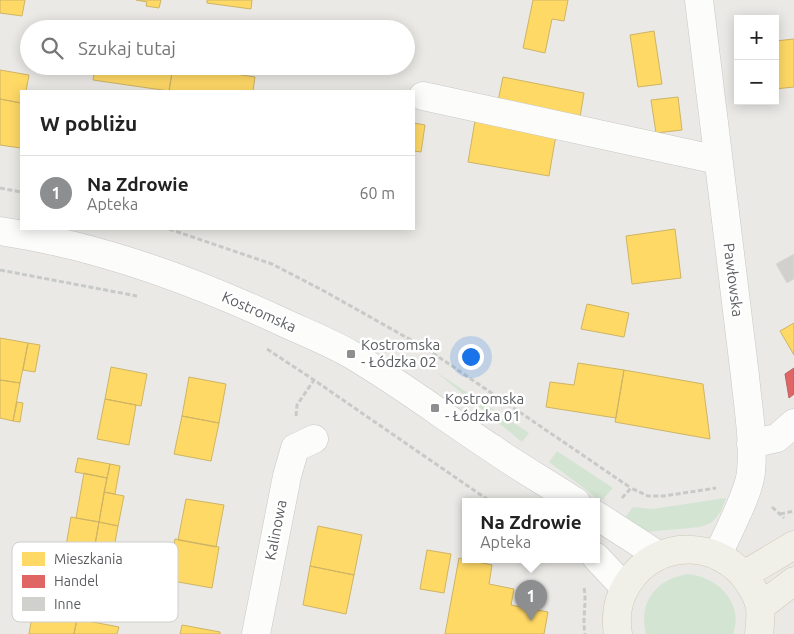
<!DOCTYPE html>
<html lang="pl">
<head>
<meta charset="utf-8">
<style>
  body { margin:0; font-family:Ubuntu,sans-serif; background:#f6f6f6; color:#222 }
  .controls { position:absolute; right:15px; top:15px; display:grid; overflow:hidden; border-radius:0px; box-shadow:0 2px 12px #0003 }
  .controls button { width:45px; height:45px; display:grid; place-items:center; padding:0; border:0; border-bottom:1px solid #e0e0e0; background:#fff; color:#222; font:25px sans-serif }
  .you { position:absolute; left:470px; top:356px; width:18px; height:18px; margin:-12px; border:4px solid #fff; border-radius:50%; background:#1a73e8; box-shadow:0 0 0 8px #1a73e833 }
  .badge { display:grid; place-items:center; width:32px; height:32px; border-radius:50%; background:#8d8e8f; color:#fff; font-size:16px; font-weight:700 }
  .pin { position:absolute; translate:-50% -41px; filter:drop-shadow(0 1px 2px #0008) }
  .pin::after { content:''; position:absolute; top:26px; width:18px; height:15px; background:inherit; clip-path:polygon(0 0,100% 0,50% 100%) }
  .popup { position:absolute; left:462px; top:498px; width:138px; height:65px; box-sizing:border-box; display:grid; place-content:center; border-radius:0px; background:#fff; filter:drop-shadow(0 1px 4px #0005); font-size:16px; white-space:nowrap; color:#767676 }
  .popup b { font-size:19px; color:#222 }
  .popup::after { content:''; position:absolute; left:50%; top:100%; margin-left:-10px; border:10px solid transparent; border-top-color:#fff }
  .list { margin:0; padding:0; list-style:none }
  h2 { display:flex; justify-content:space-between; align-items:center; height:65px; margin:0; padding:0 20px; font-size:21px }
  h2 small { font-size:16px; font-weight:400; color:#767676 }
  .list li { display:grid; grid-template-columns:32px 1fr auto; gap:15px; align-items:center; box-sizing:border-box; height:75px; padding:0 20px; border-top:1px solid #e0e0e0 }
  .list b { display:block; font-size:19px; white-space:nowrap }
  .list p { margin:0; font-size:16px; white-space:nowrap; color:#767676 }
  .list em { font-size:16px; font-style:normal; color:#767676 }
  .icon { flex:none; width:28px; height:28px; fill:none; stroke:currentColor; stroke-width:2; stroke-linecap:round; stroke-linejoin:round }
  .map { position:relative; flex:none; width:794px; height:634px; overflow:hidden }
  .search { position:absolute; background:#fff; box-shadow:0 2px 12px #0003; left:20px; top:20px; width:395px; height:55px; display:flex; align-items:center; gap:12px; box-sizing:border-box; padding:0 18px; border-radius:28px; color:#767676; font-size:19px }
  .panel { position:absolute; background:#fff; box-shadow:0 2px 12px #0003; left:20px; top:90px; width:395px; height:140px; border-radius:0px }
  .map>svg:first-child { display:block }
</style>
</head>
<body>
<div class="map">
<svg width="794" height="634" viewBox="0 0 794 634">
  <rect width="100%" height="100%" fill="#eae9e5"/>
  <!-- green -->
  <path fill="#d4e4d3" d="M436 372 529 433 522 442Z
    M557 451 613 488 601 501 549 462Z
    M726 498 721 511 715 519 711 523 700 527 646 532 623 520 633 507 652 509Z
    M688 574C718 577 744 603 733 634H646C638 602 656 579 688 574Z"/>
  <!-- homes -->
  <path fill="#ffd966" stroke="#ceb464" d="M0 0H25L22 16 0 13Z
    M136 0H161L159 8 146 6 147 2Z
    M207 0H252L251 9 207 3Z
    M533 0H568L564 21 552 19 545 53 523 48Z
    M654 31 662 84 638 87 630 35Z
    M794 39V87L775 89V41Z
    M95 66H173L169 91 93 80Z
    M173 66H185L255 77 253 91H169Z
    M0 70 29 75 26 91H21V103L0 99Z
    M503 77 584 93 580 117 498 101Z
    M678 97 682 130 656 133 651 100Z
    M0 99 21 103V148L0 145Z
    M476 115 557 129 549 176 468 162Z
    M414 123 425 125 421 152 414 151Z
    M675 229 681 278 632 284 626 236Z
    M587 304 629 313 624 337 581 329Z
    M794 323V355L780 331Z
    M0 338 28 343 20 383 0 380Z
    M28 343 40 345 35 372 23 370Z
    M578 363 624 370 616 418 546 407 550 382 574 385Z
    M111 367 147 374 141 406 105 399Z
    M624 370 703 384 710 439 615 422Z
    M189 377 226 384 219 423 182 416Z
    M0 380 20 383 13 421 0 418Z
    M105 399 136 405 129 445 97 439Z
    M17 402 23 403 20 422 13 421Z
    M182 416 219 423 211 461 174 454Z
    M78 458 110 464 107 478 75 472Z
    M110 464 120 466 115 494 104 492Z
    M84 473 107 478 99 522 76 518Z
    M104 492 124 496 118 526 99 522Z
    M186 499 224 505 216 547 178 540Z
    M71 517 99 522 94 551 66 546Z
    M99 522 118 526 107 586 88 582Z
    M318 526 362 535 354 575 310 566Z
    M175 539 219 547 212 588 167 580Z
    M55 544 94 551 88 582 49 575Z
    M427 550 451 554 444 593 420 589Z
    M459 558 492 565 489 584 514 589 511 605 548 612 544 634H445Z
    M310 566 354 575 346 614 303 605Z
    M88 582 102 585 97 609 83 606Z
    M33 610 77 619 74 634H29Z
    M77 619 119 627 117 634H74Z
    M182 625 220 632V634H180Z"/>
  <!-- shops -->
  <path fill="#e06666" stroke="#b86364" d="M794 368V394L789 398 785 374Z"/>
  <!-- building -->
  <path fill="#d0d0cd" stroke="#d9d8d4" d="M794 254V279L787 283 776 264Z"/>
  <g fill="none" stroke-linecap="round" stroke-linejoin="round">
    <defs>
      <path id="minor" d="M699 0 745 376C748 407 754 440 751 472 749 494 727 533 718 555
        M423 96 718 160
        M0 231C96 245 189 279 276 319 301 331 328 341 352 355 401 384 446 418 493 449 520 468 549 484 576 502
        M751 444 777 438 794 423
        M596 515 658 555
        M596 557 625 588
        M256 634 287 476 295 448 314 439"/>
      <path id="major" d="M744 575 794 545
        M760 607 794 581
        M618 634C615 616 618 598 628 583 656 538 721 539 749 583 754 590 758 598 760 607 761 616 760 625 759 634"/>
    </defs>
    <!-- minor casing -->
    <use href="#minor" stroke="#c7c7c7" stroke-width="29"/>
    <!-- major casing -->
    <use href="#major" stroke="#cecab6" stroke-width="29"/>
    <!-- path -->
    <path stroke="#c8cac8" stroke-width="3" stroke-dasharray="5 2.5" stroke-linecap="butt" d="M0 188 21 192
      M169 229 272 264 324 291 427 349 631 488
      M0 270 137 296
      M267 349 314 380 491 502
      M296 416 297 405 314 380
      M622 498 631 488 648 496H664L716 488
      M772 507 784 518
      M780 514 794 511
      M584 588C587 603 582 618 585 634"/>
    <!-- minor -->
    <use href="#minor" stroke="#fcfcfb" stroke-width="28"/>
    <!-- major -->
    <use href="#major" stroke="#f1f0e8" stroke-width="28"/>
  </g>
  <!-- markers -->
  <g fill="#8d8e8f" stroke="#fff" stroke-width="2">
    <rect x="346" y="349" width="10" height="10" rx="2.5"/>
    <rect x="430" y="403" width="10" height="10" rx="2.5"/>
  </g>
  <g text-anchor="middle" stroke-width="5" stroke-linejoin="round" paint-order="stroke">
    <!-- street labels -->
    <g font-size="15" fill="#5b5d61" stroke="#fff">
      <text transform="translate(733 280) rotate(83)" y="5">Pawłowska</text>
      <text transform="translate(259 312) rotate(24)" y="5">Kostromska</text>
      <text transform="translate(276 530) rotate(-79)" y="5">Kalinowa</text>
    </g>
    <!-- poi labels -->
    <g font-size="15" fill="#5b5d61" stroke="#fff" text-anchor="start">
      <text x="361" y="350">Kostromska<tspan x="361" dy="17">- Łódzka 02</tspan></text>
      <text x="445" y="404">Kostromska<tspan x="445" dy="17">- Łódzka 01</tspan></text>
    </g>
  </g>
  <!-- legend -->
  <rect x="12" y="542" width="166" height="80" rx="8" fill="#fff" stroke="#ceced0" stroke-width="1"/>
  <rect x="22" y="552" width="23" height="14" fill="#ffd966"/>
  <rect x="22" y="575" width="23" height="13" fill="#e06666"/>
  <rect x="22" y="597" width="23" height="14" fill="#d0d0cd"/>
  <g font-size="14" fill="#5b5d61">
    <text x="54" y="564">Mieszkania</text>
    <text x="54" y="586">Handel</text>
    <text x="54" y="609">Inne</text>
  </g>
</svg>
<div class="controls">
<button>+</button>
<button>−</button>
</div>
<div class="you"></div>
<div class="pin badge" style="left:531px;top:621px">1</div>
<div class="popup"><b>Na Zdrowie</b>Apteka</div>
<div class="search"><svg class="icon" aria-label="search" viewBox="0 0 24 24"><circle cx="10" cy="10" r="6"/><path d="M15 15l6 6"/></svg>Szukaj tutaj</div>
<section class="panel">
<h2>W pobliżu<small></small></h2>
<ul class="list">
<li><span class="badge">1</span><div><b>Na Zdrowie</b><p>Apteka</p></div><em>60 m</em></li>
</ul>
</section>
</div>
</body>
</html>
